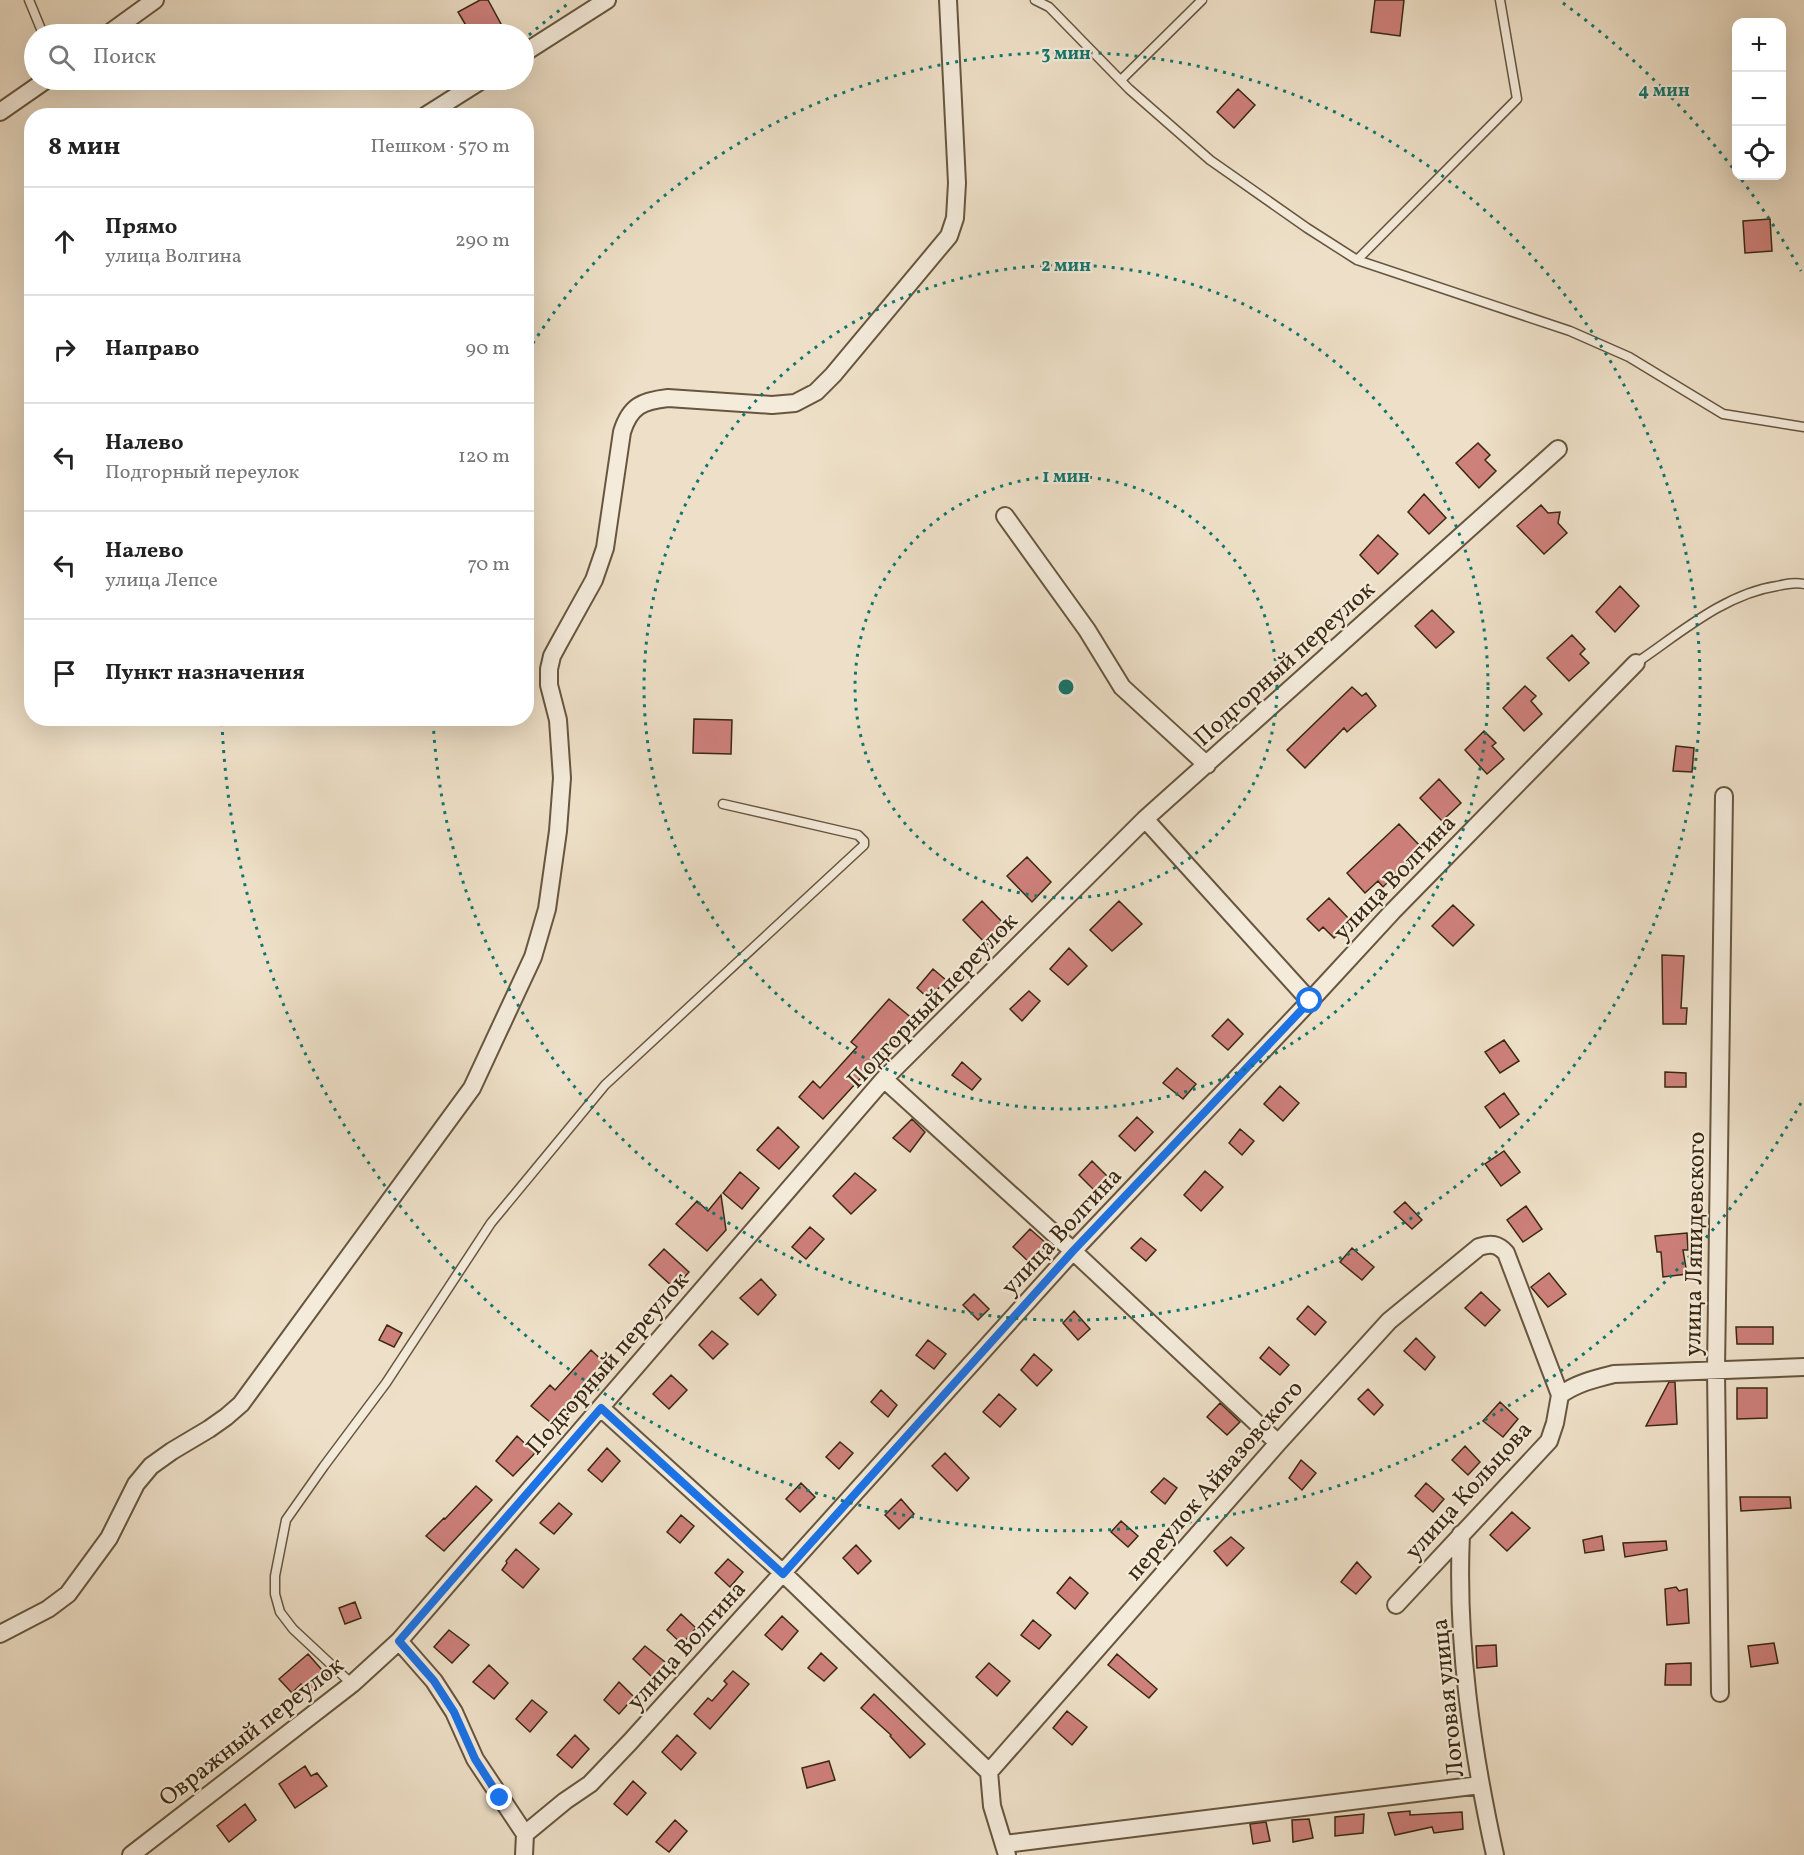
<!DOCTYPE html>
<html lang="ru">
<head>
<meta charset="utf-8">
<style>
  body { margin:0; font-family:Vollkorn,serif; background:#f2f2f2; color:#222 }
  .controls { position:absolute; right:18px; top:18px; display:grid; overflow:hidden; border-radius:12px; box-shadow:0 6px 24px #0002 }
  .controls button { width:54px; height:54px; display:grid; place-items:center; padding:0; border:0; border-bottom:2px solid #e0e0e0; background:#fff; color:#222; font:30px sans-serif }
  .stop { position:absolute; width:18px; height:18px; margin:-14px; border:4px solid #1a73e8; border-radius:50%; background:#fff }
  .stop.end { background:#1a73e8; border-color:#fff; box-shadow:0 2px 6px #0008 }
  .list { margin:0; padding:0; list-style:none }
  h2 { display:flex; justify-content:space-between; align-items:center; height:78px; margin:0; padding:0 24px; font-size:26px }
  h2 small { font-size:20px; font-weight:400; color:#767676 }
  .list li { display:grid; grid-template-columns:39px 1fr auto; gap:18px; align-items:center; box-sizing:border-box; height:108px; padding:0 24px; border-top:2px solid #e0e0e0 }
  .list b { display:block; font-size:22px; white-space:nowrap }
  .list p { margin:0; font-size:20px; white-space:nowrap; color:#767676 }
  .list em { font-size:20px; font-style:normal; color:#767676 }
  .icon { flex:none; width:33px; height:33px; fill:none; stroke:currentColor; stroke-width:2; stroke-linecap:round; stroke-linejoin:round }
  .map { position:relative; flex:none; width:1804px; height:1855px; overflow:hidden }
  .search { position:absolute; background:#fff; box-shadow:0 6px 24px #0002; left:24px; top:24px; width:510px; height:66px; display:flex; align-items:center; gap:15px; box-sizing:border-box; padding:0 21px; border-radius:33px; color:#767676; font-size:22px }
  .panel { position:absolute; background:#fff; box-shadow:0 6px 24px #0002; left:24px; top:108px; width:510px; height:618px; border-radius:24px }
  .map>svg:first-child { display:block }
</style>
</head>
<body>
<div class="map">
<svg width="1804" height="1855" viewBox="0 0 1804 1855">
  <rect width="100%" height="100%" fill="#eee0c8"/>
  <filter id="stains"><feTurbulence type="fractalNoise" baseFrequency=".00333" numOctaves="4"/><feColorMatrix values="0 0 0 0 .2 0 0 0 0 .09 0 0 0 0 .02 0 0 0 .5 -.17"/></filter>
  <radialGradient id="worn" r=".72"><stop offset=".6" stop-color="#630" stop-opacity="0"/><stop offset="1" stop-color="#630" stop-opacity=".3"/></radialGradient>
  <!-- building -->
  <path fill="#ce807b" stroke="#3a2811" stroke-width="1.5" d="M480 0H488L501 24 482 34H471L458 12Z
    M1375 0H1404L1400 36 1371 32Z
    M1238 89 1255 105 1234 128 1217 112Z
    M1770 219 1772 251 1745 253 1743 221Z
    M1478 443 1490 455 1485 460 1496 471 1479 488 1456 463Z
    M1424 494 1446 518 1429 534 1408 512Z
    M1541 505 1548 513 1560 512 1558 523 1567 533 1544 554 1517 526Z
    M1378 535 1398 554 1378 574 1360 555Z
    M1620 586 1639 606 1615 632 1596 612Z
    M1432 610 1454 632 1436 648 1415 626Z
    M1572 635 1585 649 1580 654 1589 663 1569 681 1547 658Z
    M1525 686 1536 696 1531 701 1542 714 1524 731 1503 708Z
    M1352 687 1362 696 1366 693 1376 706 1347 732 1344 728 1305 768 1287 750Z
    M694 719 732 720 731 754 693 753Z
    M1484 731 1496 743 1492 746 1504 759 1487 774 1465 750Z
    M1676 746 1694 748 1692 772 1673 771Z
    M1439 779 1461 803 1442 821 1420 798Z
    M1399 824 1422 848 1383 887 1378 881 1365 893 1347 873Z
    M1027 857 1051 882 1032 902 1007 876Z
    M1329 898 1351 921 1334 938 1323 927 1319 931 1307 919Z
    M982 901 1006 926 987 945 963 920Z
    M1119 901 1142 924 1112 951 1090 930Z
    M1453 905 1474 925 1453 946 1432 926Z
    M1069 948 1087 966 1068 985 1050 969Z
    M1662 955 1684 956 1681 1008H1687L1686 1024H1663Z
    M933 969 946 980 929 999 917 988Z
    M1029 991 1040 1001 1022 1021 1010 1009Z
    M889 999 914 1020 823 1119 799 1097 813 1081 820 1088 857 1047 851 1042Z
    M1228 1019 1243 1034 1228 1050 1212 1036Z
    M1504 1040 1519 1061 1500 1073 1485 1052Z
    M962 1062 981 1079 972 1090 952 1075Z
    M1177 1068 1196 1084 1183 1099 1163 1083Z
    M1665 1072 1686 1073V1087H1665Z
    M1280 1086 1299 1103 1283 1121 1264 1104Z
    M1504 1093 1519 1114 1500 1128 1485 1107Z
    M1137 1117 1153 1132 1135 1151 1119 1136Z
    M912 1119 925 1132 910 1152 893 1138Z
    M778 1127 799 1147 779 1169 757 1150Z
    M1240 1129 1254 1141 1242 1155 1229 1143Z
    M1504 1151 1520 1172 1501 1186 1485 1164Z
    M1092 1161 1109 1178 1096 1192 1079 1175Z
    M1205 1171 1223 1187 1201 1211 1184 1195Z
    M740 1172 759 1188 742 1209 723 1193Z
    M855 1173 876 1190 851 1214 833 1196Z
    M721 1195 726 1230 707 1251 676 1224 697 1201 708 1211Z
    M1405 1202 1422 1220 1412 1229 1394 1212Z
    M1526 1206 1542 1229 1523 1242 1507 1220Z
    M810 1227 824 1239 806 1259 792 1247Z
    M1030 1229 1048 1245 1031 1264 1013 1247Z
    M1687 1233 1688 1250H1683L1687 1274 1663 1277 1661 1252H1657L1655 1236Z
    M1141 1238 1156 1250 1146 1261 1131 1248Z
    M1352 1248 1374 1267 1362 1280 1340 1262Z
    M664 1249 689 1272 674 1288 649 1265Z
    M1549 1273 1566 1294 1548 1307 1531 1287Z
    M761 1279 776 1295 758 1315 740 1298Z
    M1481 1292 1500 1310 1485 1326 1465 1308Z
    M974 1294 989 1309 978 1320 963 1305Z
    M1308 1306 1326 1322 1315 1335 1297 1319Z
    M1074 1311 1090 1329 1078 1340 1063 1323Z
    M387 1325 402 1333 394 1347 379 1340Z
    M1736 1327H1773V1344H1737Z
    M712 1331 728 1344 713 1359 699 1345Z
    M1416 1338 1435 1357 1425 1370 1404 1351Z
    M928 1340 946 1354 934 1369 916 1355Z
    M1269 1347 1289 1365 1280 1375 1260 1358Z
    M591 1350 609 1367 556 1427 531 1406 550 1385 555 1390Z
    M1034 1354 1052 1370 1037 1386 1021 1370Z
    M671 1375 687 1390 669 1409 653 1394Z
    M1669 1382H1675L1677 1424 1646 1426Z
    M1737 1388H1767V1418L1737 1419Z
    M1368 1389 1383 1405 1374 1415 1358 1399Z
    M881 1390 897 1405 888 1417 871 1402Z
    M999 1394 1016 1409 1000 1427 983 1412Z
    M1500 1402 1518 1419 1503 1437 1483 1421Z
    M1220 1403 1240 1422 1227 1435 1207 1417Z
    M517 1436 535 1453 513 1476 496 1461Z
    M840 1442 853 1453 839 1469 826 1457Z
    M1465 1446 1480 1462 1468 1475 1452 1460Z
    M607 1448 620 1461 602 1482 588 1470Z
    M945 1453 969 1478 957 1491 932 1466Z
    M1301 1460 1316 1473 1302 1490 1289 1478Z
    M1164 1478 1177 1488 1165 1504 1151 1492Z
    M801 1483 815 1497 800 1512 786 1499Z
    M1426 1483 1444 1499 1433 1512 1415 1496Z
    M476 1486 492 1500 444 1551 426 1536 444 1518 445 1519Z
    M1740 1497H1790L1791 1508 1741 1511Z
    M901 1499 914 1514 899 1529 885 1515Z
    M559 1503 572 1514 554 1534 540 1523Z
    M1512 1512 1530 1528 1507 1551 1490 1535Z
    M681 1515 694 1526 680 1543 667 1532Z
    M1121 1521 1138 1536 1128 1547 1111 1532Z
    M1602 1536 1604 1550 1585 1553 1583 1540Z
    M1231 1537 1244 1548 1227 1566 1214 1551Z
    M1666 1541 1667 1550 1625 1557 1623 1543Z
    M856 1545 871 1561 858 1574 843 1558Z
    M516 1549 539 1569 523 1588 502 1570 507 1563 506 1561Z
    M728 1559 743 1572 730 1587 715 1573Z
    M1357 1562 1371 1577 1356 1594 1341 1582Z
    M1070 1577 1088 1593 1075 1609 1057 1593Z
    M1676 1587 1679 1591 1687 1589 1689 1623 1667 1625 1665 1589Z
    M355 1602 361 1618 345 1624 339 1608Z
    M681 1614 696 1628 682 1644 667 1630Z
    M782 1616 798 1631 782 1650 765 1635Z
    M1033 1620 1051 1635 1039 1649 1021 1635Z
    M449 1630 469 1645 452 1663 434 1647Z
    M1774 1643 1778 1663 1751 1667 1748 1646Z
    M1496 1645 1497 1666 1477 1668 1476 1646Z
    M645 1646 665 1662 652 1677 633 1659Z
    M821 1653 837 1668 824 1681 808 1668Z
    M308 1654 329 1678 312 1693 301 1684 292 1693 279 1679Z
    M1117 1654 1157 1689 1149 1698 1108 1665Z
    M989 1663 1010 1681 997 1696 976 1677Z
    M1691 1663V1685H1665L1666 1664Z
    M489 1665 508 1683 494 1699 473 1682Z
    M733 1671 749 1684 710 1729 694 1714 708 1698 712 1701 727 1684 724 1681Z
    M619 1682 634 1697 619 1714 604 1700Z
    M874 1694 925 1744 910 1758 890 1736 891 1735 861 1708Z
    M532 1700 547 1712 530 1732 516 1719Z
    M1067 1711 1087 1727 1072 1745 1053 1728Z
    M575 1735 589 1749 572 1768 557 1755Z
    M677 1735 696 1753 681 1770 662 1752Z
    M829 1761 835 1780 807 1788 802 1768Z
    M305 1766 311 1776 317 1773 327 1786 295 1808 279 1784Z
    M633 1781 646 1793 627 1815 614 1804Z
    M245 1804 256 1820 229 1842 217 1826Z
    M1410 1811V1815L1462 1812 1463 1829 1434 1833 1432 1827 1395 1835 1388 1813Z
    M1364 1814 1363 1833 1335 1836V1817Z
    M1309 1819 1313 1838 1293 1842 1292 1820Z
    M675 1820 687 1831 669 1852 656 1842Z
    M1266 1822 1270 1841 1253 1844 1250 1824Z"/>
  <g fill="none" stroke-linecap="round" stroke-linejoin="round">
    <defs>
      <path id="lane" d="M29 0 43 34
        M1035 0 1049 7 1129 89 1210 160 1307 228 1357 260 1570 331 1629 357 1723 414 1804 427
        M1121 80 1202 0
        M1357 260 1517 99 1500 0
        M1636 663C1679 634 1724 594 1777 586 1786 584 1795 582 1804 584
        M352 1684 293 1629 280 1612 275 1594V1576L286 1520 324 1466 386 1383 491 1223 605 1085 864 845V841L858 835 723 804"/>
      <path id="street" d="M108 34 155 0
        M524 53 607 0
        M0 112 46 80
        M425 116 482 80
        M1005 516 1087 630 1122 687 1207 765
        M1145 819 1310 1001
        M884 1079 1073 1251 1278 1443
        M601 1408 784 1574 989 1772 992 1806 1007 1855
        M1461 1534C1456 1642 1472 1750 1495 1855
        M1396 1605 1549 1441 1555 1423 1560 1395C1577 1383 1594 1379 1614 1374L1804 1367
        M0 1634 48 1609 68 1594 109 1538 136 1484 151 1466 172 1451 209 1429 226 1417 241 1404 472 1088 533 957 547 909 558 831 562 778 558 720 549 685V669L552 656 559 643 594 580 605 548 622 432C630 406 642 401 668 398L772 405 795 403 816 392 833 375 949 236 955 218 957 183 948 0
        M399 1641 434 1681 454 1712 475 1759 525 1834 524 1855
        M1720 1693 1716 1370 1724 796
        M989 1772 1278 1443 1389 1321 1479 1247C1491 1243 1498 1244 1506 1253L1560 1395
        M525 1834 565 1801 590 1784 630 1742 1073 1251 1310 1001 1393 911 1636 663
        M1005 1844 1480 1785
        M131 1855 352 1684 399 1641 884 1079 1145 819 1558 449"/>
    </defs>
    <!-- lane casing -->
    <use href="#lane" stroke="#67563f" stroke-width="11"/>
    <!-- street casing -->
    <use href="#street" stroke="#67563f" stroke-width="20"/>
    <!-- lane -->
    <use href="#lane" stroke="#f4ebdb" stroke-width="8"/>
    <!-- street -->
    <use href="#street" stroke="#f4ebdb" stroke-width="16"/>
  </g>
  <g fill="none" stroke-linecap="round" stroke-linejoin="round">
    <!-- route -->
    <path stroke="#1a73e8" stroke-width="8" d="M500 1798 475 1759 454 1712 434 1681 399 1641 601 1408 783 1574 1073 1251 1310 1001"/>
  </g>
  <!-- distance rings -->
  <g fill="none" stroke="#0f766e" stroke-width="3" stroke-dasharray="3 6">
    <circle cx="1066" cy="687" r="211"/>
    <circle cx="1066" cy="687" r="422"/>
    <path d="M528 351A634 634 0 1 1 433 720"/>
    <path d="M1801 1103A845 845 0 0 1 222 724M529 35A845 845 0 0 1 569 3M1563 3A845 845 0 0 1 1801 271"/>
  </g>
  <g text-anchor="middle" stroke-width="4.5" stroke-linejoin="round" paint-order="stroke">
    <!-- street labels -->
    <g font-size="24" fill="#3a2811" stroke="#f4ebdb">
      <text transform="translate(1284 663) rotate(-42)" y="8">Подгорный переулок</text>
      <text transform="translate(1394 877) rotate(-46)" y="8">улица Волгина</text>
      <text transform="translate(932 1000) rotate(-46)" y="8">Подгорный переулок</text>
      <text transform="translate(1061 1231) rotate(-47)" y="8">улица Волгина</text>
      <text transform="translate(1694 1244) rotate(-89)" y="8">улица Ляпидевского</text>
      <text transform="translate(607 1363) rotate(-49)" y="8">Подгорный переулок</text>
      <text transform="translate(1214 1480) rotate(-49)" y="8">переулок Айвазовского</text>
      <text transform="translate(1468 1490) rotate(-48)" y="8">улица Кольцова</text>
      <text transform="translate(686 1645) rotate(-48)" y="8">улица Волгина</text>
      <text transform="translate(1447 1698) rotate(-96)" y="8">Логовая улица</text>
      <text transform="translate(251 1731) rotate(-38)" y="8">Овражный переулок</text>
    </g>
  </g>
  <circle cx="1066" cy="687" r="9" fill="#0f766e" stroke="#f4ebdb" stroke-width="3"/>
  <g font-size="18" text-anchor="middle" font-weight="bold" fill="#0f766e" stroke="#f4ebdb" stroke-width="4.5" stroke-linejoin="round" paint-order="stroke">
    <text x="1066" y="59">3 мин</text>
    <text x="1664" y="96">4 мин</text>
    <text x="1066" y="271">2 мин</text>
    <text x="1066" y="482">1 мин</text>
  </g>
  <rect width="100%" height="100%" filter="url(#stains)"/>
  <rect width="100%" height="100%" fill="url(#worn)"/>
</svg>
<div class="controls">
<button>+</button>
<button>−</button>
<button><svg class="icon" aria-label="locate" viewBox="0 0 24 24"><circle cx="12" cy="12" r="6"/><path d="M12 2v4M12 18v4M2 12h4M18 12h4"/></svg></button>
</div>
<div class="stop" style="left:1310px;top:1001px"></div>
<div class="stop end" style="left:500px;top:1798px"></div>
<div class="search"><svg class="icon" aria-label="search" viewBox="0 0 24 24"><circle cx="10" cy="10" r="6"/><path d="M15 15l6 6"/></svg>Поиск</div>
<section class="panel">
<h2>8 мин<small>Пешком · 570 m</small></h2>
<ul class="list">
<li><svg class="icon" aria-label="ahead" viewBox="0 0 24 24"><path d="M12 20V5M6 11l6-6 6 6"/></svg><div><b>Прямо</b><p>улица Волгина</p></div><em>290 m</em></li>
<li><svg class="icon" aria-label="right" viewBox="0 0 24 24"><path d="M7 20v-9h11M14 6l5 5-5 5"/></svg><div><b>Направо</b></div><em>90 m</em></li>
<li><svg class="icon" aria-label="left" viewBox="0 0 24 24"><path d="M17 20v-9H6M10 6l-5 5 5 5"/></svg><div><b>Налево</b><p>Подгорный переулок</p></div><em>120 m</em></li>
<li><svg class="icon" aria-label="left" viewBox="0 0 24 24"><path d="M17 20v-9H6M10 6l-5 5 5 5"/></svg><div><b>Налево</b><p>улица Лепсе</p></div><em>70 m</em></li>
<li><svg class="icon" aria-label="arrive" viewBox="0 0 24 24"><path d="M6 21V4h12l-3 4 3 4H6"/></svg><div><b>Пункт назначения</b></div></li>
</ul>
</section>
</div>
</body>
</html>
